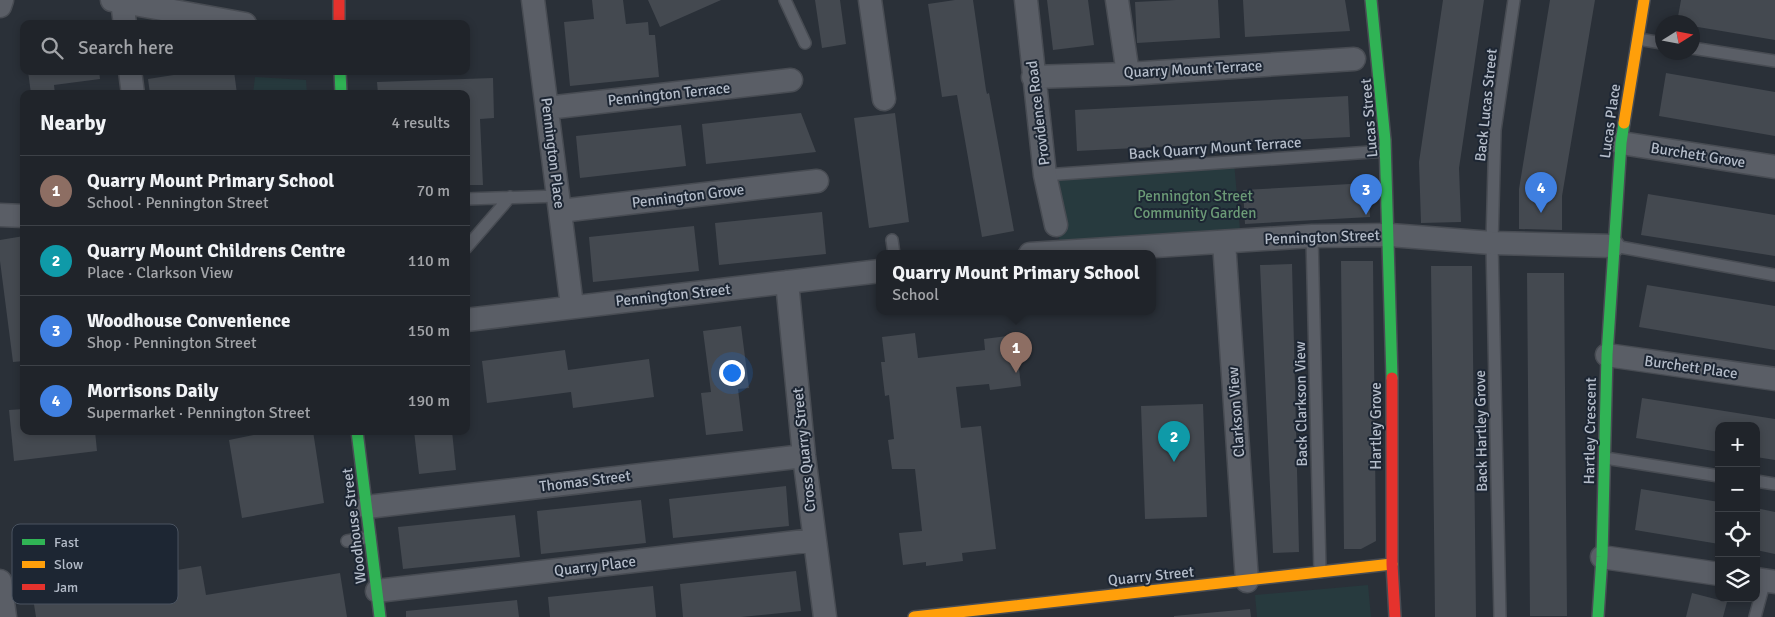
<!DOCTYPE html>
<html lang="en">
<head>
<meta charset="utf-8">
<style>
  body { margin:0; font-family:Signika,sans-serif; background:#282c32; color:#f1f3f6 }
  .controls { position:absolute; right:15px; bottom:15px; display:grid; overflow:hidden; border-radius:10px; box-shadow:0 2px 8px #0003 }
  .controls button { width:45px; height:45px; display:grid; place-items:center; padding:0; border:0; border-bottom:1px solid #3d4147; background:#20242a; color:#f1f3f6; font:25px sans-serif }
  .compass { position:absolute; left:1655px; top:15px; width:45px; height:45px; border-radius:50%; background:#20242a; box-shadow:0 2px 8px #0003; rotate:79deg }
  .you { position:absolute; left:731px; top:372px; width:18px; height:18px; margin:-12px; border:4px solid #fff; border-radius:50%; background:#1a73e8; box-shadow:0 0 0 8px #1a73e833 }
  .badge { display:grid; place-items:center; width:32px; height:32px; border-radius:50%; background:#8c9099; color:#fff; font-size:16px; font-weight:700 }
  .pin { position:absolute; translate:-50% -41px; filter:drop-shadow(0 1px 2px #0008) }
  .pin::after { content:''; position:absolute; top:26px; width:18px; height:15px; background:inherit; clip-path:polygon(0 0,100% 0,50% 100%) }
  .popup { position:absolute; left:876px; top:250px; width:280px; height:65px; box-sizing:border-box; display:grid; place-content:center; border-radius:10px; background:#20242a; filter:drop-shadow(0 1px 4px #0005); font-size:16px; white-space:nowrap; color:#a2a4a8 }
  .popup b { font-size:19px; color:#f1f3f6 }
  .popup::after { content:''; position:absolute; left:50%; top:100%; margin-left:-10px; border:10px solid transparent; border-top-color:#20242a }
  .list { margin:0; padding:0; list-style:none }
  h2 { display:flex; justify-content:space-between; align-items:center; height:65px; margin:0; padding:0 20px; font-size:21px }
  h2 small { font-size:16px; font-weight:400; color:#a2a4a8 }
  .list li { display:grid; grid-template-columns:32px 1fr auto; gap:15px; align-items:center; box-sizing:border-box; height:70px; padding:0 20px; border-top:1px solid #3d4147 }
  .list b { display:block; font-size:19px; white-space:nowrap }
  .list p { margin:0; font-size:16px; white-space:nowrap; color:#a2a4a8 }
  .list em { font-size:16px; font-style:normal; color:#a2a4a8 }
  .icon { flex:none; width:28px; height:28px; fill:none; stroke:currentColor; stroke-width:2; stroke-linecap:round; stroke-linejoin:round }
  .map { position:relative; flex:none; width:1775px; height:617px; overflow:hidden }
  .search { position:absolute; background:#20242a; box-shadow:0 2px 8px #0003; left:20px; top:20px; width:450px; height:55px; display:flex; align-items:center; gap:12px; box-sizing:border-box; padding:0 18px; border-radius:10px; color:#a2a4a8; font-size:19px }
  .panel { position:absolute; background:#20242a; box-shadow:0 2px 8px #0003; left:20px; top:90px; width:450px; height:345px; border-radius:10px }
  .map>svg:first-child { display:block }
</style>
</head>
<body>
<div class="map">
<svg width="1775" height="617" viewBox="0 0 1775 617">
  <rect width="100%" height="100%" fill="#2a3038"/>
  <!-- green -->
  <path fill="#273a3e" d="M255 77 306 80 307 94H253Z
    M1234 162 1241 241 1062 251 1045 175Z
    M1368 585 1371 617H1257L1255 595Z"/>
  <!-- building -->
  <path fill="#444950" d="M592 0H623L626 24 648 22 649 35H655L659 77 570 86 564 22 594 19Z
    M648 0H721L660 27Z
    M815 0H840L846 44 822 48Z
    M955 0H973L986 90 987 94 989 93 1014 231 982 237 957 95 942 97 928 4Z
    M1047 0H1088L1094 45 1053 50Z
    M1176 0H1218L1220 38 1137 43 1135 2Z
    M1243 0H1345L1350 31 1245 37Z
    M1443 0H1484L1459 168 1461 222 1421 223 1419 162Z
    M1550 0H1595L1562 196V230L1519 229V189Z
    M1681 0H1775V40L1692 26V22H1677Z
    M28 71H99L100 79 54 85 55 94H31Z
    M199 71H234L237 94H150L148 79Z
    M1666 73 1775 92V136L1659 116Z
    M493 78 494 118 480 119 483 185H466V94H378L377 82Z
    M1348 96 1350 137 1077 151 1075 110Z
    M801 113 816 152 706 164 702 124Z
    M895 113 909 222 869 228 854 118Z
    M681 125 686 166 580 178 576 136Z
    M1368 183 1370 217 1245 224 1243 190Z
    M1648 194 1775 215V256L1641 235Z
    M822 212 826 254 719 265 715 223Z
    M694 226 699 271 593 282 589 237Z
    M24 236V264H22L24 361 13 362 0 261V240Z
    M1341 261H1373L1376 541 1361 549H1344Z
    M1292 264 1299 552 1273 553 1260 265Z
    M1431 266H1472L1476 617H1435Z
    M1527 273H1564L1567 616H1530Z
    M1647 285 1775 306V350L1639 327Z
    M741 326 749 388 738 389 743 431 706 435 701 393 711 392 703 331Z
    M915 333 918 358 985 350 984 339 1015 335 1021 386 990 390 989 384 956 387 961 428 981 426 996 549 962 553 963 561 926 566V562L903 565 899 533 922 531 915 469H892L888 440 894 439 889 395 885 396 881 362H885L882 337Z
    M565 350 568 370 649 359 654 397 573 408 571 392 487 403 482 361Z
    M1642 398 1775 419V460L1756 457V426H1719V452L1636 438Z
    M1203 404 1207 517 1145 519 1141 406Z
    M24 409V431H95L97 451 14 461 9 410Z
    M273 431H313L324 503 242 518 229 440Z
    M414 431H452L456 470 419 474Z
    M786 486 789 526 673 538 669 499Z
    M1641 489 1719 502V544L1635 530Z
    M641 500 646 543 541 554 537 511Z
    M1756 508 1775 512V554L1756 550Z
    M515 515 520 557 403 569 398 527Z
    M89 557 94 584 201 566 206 595 340 573 347 617H36L28 567Z
    M796 571 801 611 741 617H683L680 584Z
    M653 586 656 617H550L548 597Z
    M1692 593 1727 602 1723 617H1686Z
    M517 600 519 617H406V611Z
    M1250 609 1251 617H1174V616Z"/>
  <g fill="none" stroke-linecap="round" stroke-linejoin="round">
    <defs>
      <path id="lane" d="M785 0 805 43
        M1638 39 1662 43
        M1692 48 1775 61
        M1045 175 1385 151
        M466 199 558 196
        M1312 236 1320 572
        M892 240 894 254
        M1614 246 1775 275
        M466 248 510 197
        M1605 458 1719 476
        M1756 481 1775 484
        M347 541 370 537
        M1500 617 1492 243 1495 130 1514 0
        M1755 617 1765 580"/>
      <path id="street" d="M112 0 245 24
        M533 0 572 306
        M870 0 884 99
        M1026 0 1045 175 1056 225
        M1117 0 1128 74
        M122 2 125 24
        M0 6 2 0
        M130 71 133 94
        M1033 77 1128 74 1354 59
        M547 108 791 80
        M1621 143 1775 167
        M560 211 817 181
        M0 215 24 216
        M1224 242 1247 581
        M1030 254 1312 236 1390 235 1492 243 1613 246
        M787 282 804 456 825 617
        M466 320 880 271
        M1607 355 1775 379
        M367 507 804 456
        M1602 557 1719 574
        M1756 579 1775 582
        M0 581 5 617
        M377 591 814 540"/>
      <path id="fast" d="M1371 0 1385 140 1392 378
        M340 71 341 94
        M357 431 380 617
        M1598 617 1602 557 1607 355 1621 143 1624 123"/>
      <path id="slow" d="M1624 123 1644 0
        M914 617 1392 564"/>
      <path id="jam" d="M339 0V24
        M1392 378V564L1395 617"/>
    </defs>
    <!-- lane casing -->
    <use href="#lane" stroke="#484c53" stroke-width="14"/>
    <!-- street casing -->
    <use href="#street" stroke="#484c53" stroke-width="25"/>
    <!-- fast casing -->
    <use href="#fast" stroke="#484c53" stroke-width="14"/>
    <!-- slow casing -->
    <use href="#slow" stroke="#484c53" stroke-width="14"/>
    <!-- jam casing -->
    <use href="#jam" stroke="#484c53" stroke-width="14"/>
    <!-- lane -->
    <use href="#lane" stroke="#5a5e66" stroke-width="11"/>
    <!-- street -->
    <use href="#street" stroke="#5a5e66" stroke-width="22"/>
    <!-- fast -->
    <use href="#fast" stroke="#30b455" stroke-width="11"/>
    <!-- slow -->
    <use href="#slow" stroke="#ff9f0a" stroke-width="11"/>
    <!-- jam -->
    <use href="#jam" stroke="#e5322d" stroke-width="11"/>
  </g>
  <g text-anchor="middle" stroke-width="4" stroke-linejoin="round" paint-order="stroke">
    <!-- street labels -->
    <g font-size="15" fill="#b4bcc9" stroke="#1d2633">
      <text transform="translate(1193 69) rotate(-3)" y="5">Quarry Mount Terrace</text>
      <text transform="translate(669 94) rotate(-6)" y="5">Pennington Terrace</text>
      <text transform="translate(1486 105) rotate(-84)" y="5">Back Lucas Street</text>
      <text transform="translate(1038 113) rotate(-97)" y="5">Providence Road</text>
      <text transform="translate(1369 118) rotate(-95)" y="5">Lucas Street</text>
      <text transform="translate(1610 121) rotate(-82)" y="5">Lucas Place</text>
      <text transform="translate(1215 148) rotate(-4)" y="5">Back Quarry Mount Terrace</text>
      <text transform="translate(553 153) rotate(83)" y="5">Pennington Place</text>
      <text transform="translate(1698 155) rotate(9)" y="5">Burchett Grove</text>
      <text transform="translate(688 196) rotate(-7)" y="5">Pennington Grove</text>
      <text transform="translate(1322 237) rotate(-2)" y="5">Pennington Street</text>
      <text transform="translate(673 295) rotate(-6)" y="5">Pennington Street</text>
      <text transform="translate(1691 367) rotate(8)" y="5">Burchett Place</text>
      <text transform="translate(1301 404) rotate(-91)" y="5">Back Clarkson View</text>
      <text transform="translate(1236 412) rotate(-94)" y="5">Clarkson View</text>
      <text transform="translate(1376 426) rotate(-90)" y="5">Hartley Grove</text>
      <text transform="translate(1481 431) rotate(-91)" y="5">Back Hartley Grove</text>
      <text transform="translate(1590 431) rotate(-89)" y="5">Hartley Crescent</text>
      <text transform="translate(804 450) rotate(-96)" y="5">Cross Quarry Street</text>
      <text transform="translate(585 481) rotate(-7)" y="5">Thomas Street</text>
      <text transform="translate(354 526) rotate(-97)" y="5">Woodhouse Street</text>
      <text transform="translate(595 566) rotate(-7)" y="5">Quarry Place</text>
      <text transform="translate(1151 576) rotate(-6)" y="5">Quarry Street</text>
    </g>
    <!-- park labels -->
    <g font-size="15" fill="#6b9a76" stroke="#1d2633">
      <text x="1195" y="201">Pennington Street<tspan x="1195" dy="17">Community Garden</tspan></text>
    </g>
  </g>
  <!-- legend -->
  <rect x="12" y="524" width="166" height="80" rx="8" fill="#1d2633" stroke="#4a5360" stroke-width="1"/>
  <rect x="22" y="539" width="23" height="6" fill="#30b455"/>
  <rect x="22" y="561" width="23" height="7" fill="#ff9f0a"/>
  <rect x="22" y="584" width="23" height="6" fill="#e5322d"/>
  <g font-size="14" fill="#b4bcc9">
    <text x="54" y="547">Fast</text>
    <text x="54" y="569">Slow</text>
    <text x="54" y="592">Jam</text>
  </g>
</svg>
<div class="controls">
<button>+</button>
<button>−</button>
<button><svg class="icon" aria-label="locate" viewBox="0 0 24 24"><circle cx="12" cy="12" r="6"/><path d="M12 2v4M12 18v4M2 12h4M18 12h4"/></svg></button>
<button><svg class="icon" aria-label="layers" viewBox="0 0 24 24"><path d="M12 4l9 5-9 5-9-5zM3 14l9 5 9-5"/></svg></button>
</div>
<svg class="compass" viewBox="-18 -18 36 36"><path d="M0-13l5 13h-10z" fill="#e53935"/><path d="M0 13l5-13h-10z" fill="#a2a4a8"/></svg>
<div class="you"></div>
<div class="pin badge" style="left:1016px;top:373px;background:#8d6e63">1</div>
<div class="popup"><b>Quarry Mount Primary School</b>School</div>
<div class="pin badge" style="left:1174px;top:462px;background:#0f9aa8">2</div>
<div class="pin badge" style="left:1366px;top:215px;background:#3f7fe0">3</div>
<div class="pin badge" style="left:1541px;top:213px;background:#3f7fe0">4</div>
<div class="search"><svg class="icon" aria-label="search" viewBox="0 0 24 24"><circle cx="10" cy="10" r="6"/><path d="M15 15l6 6"/></svg>Search here</div>
<section class="panel">
<h2>Nearby<small>4 results</small></h2>
<ul class="list">
<li><span class="badge" style="background:#8d6e63">1</span><div><b>Quarry Mount Primary School</b><p>School · Pennington Street</p></div><em>70 m</em></li>
<li><span class="badge" style="background:#0f9aa8">2</span><div><b>Quarry Mount Childrens Centre</b><p>Place · Clarkson View</p></div><em>110 m</em></li>
<li><span class="badge" style="background:#3f7fe0">3</span><div><b>Woodhouse Convenience</b><p>Shop · Pennington Street</p></div><em>150 m</em></li>
<li><span class="badge" style="background:#3f7fe0">4</span><div><b>Morrisons Daily</b><p>Supermarket · Pennington Street</p></div><em>190 m</em></li>
</ul>
</section>
</div>
</body>
</html>
